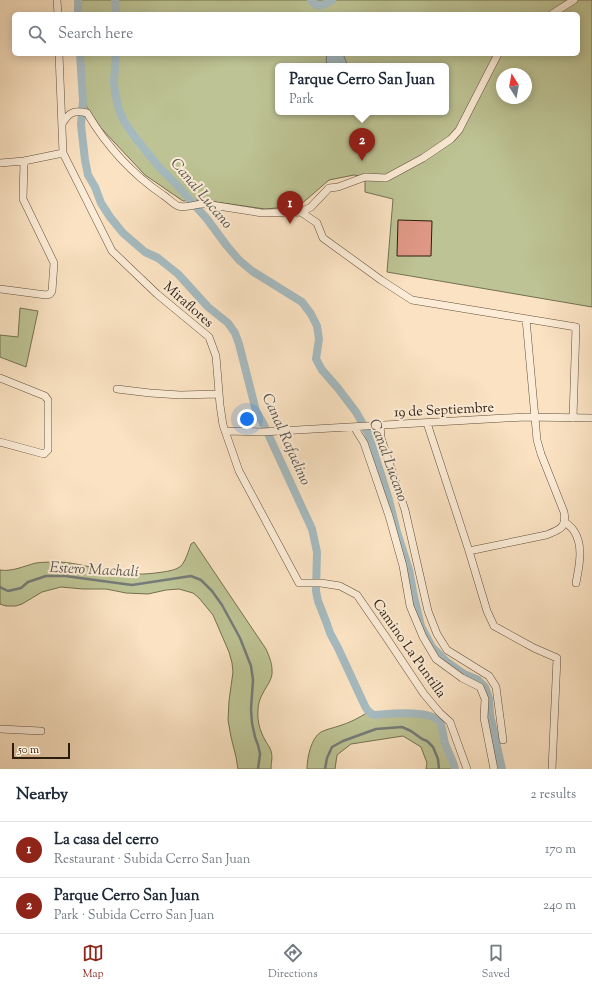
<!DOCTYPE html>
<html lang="en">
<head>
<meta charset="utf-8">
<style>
  body { margin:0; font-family:"Sorts Mill Goudy",serif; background:#f6f6f7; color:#1f2937 }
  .compass { position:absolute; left:496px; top:68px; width:36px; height:36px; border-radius:50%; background:#fff; box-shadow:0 2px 10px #0003; rotate:349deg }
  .scale { position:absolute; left:12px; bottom:10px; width:58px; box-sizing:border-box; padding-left:4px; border:2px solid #2c1c0e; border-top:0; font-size:11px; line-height:14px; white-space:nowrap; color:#2c1c0e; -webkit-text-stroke:3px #fcecd7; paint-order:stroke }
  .you { position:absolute; left:247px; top:419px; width:14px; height:14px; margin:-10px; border:3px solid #fff; border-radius:50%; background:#1a73e8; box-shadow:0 0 0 6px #1a73e833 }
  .badge { display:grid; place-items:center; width:26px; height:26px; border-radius:50%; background:#8f2418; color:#fff; font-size:13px; font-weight:700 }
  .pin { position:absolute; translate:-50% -33px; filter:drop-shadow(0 1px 2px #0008) }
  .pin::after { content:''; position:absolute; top:21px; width:14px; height:12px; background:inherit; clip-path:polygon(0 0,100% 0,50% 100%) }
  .popup { position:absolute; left:275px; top:63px; width:174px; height:52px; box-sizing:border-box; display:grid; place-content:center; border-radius:6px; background:#fff; filter:drop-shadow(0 1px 3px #0005); font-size:13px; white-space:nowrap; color:#747a83 }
  .popup b { font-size:15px; color:#1f2937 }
  .popup::after { content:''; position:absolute; left:50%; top:100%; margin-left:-8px; border:8px solid transparent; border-top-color:#fff }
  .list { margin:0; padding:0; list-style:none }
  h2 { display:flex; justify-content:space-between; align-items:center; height:52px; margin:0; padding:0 16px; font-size:17px }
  h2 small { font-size:13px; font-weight:400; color:#747a83 }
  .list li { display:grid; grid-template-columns:26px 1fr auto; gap:12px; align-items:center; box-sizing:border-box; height:56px; padding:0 16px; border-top:1px solid #e0e1e3 }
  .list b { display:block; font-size:15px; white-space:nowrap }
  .list p { margin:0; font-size:13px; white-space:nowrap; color:#747a83 }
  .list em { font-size:13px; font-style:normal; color:#747a83 }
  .icon { flex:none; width:22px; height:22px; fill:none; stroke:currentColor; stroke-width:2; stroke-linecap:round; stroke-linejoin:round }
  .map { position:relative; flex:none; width:592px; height:769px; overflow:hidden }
  .search { position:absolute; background:#fff; box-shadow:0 2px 10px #0003; left:12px; right:12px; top:12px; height:44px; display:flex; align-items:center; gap:10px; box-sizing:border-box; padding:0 14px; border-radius:6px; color:#747a83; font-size:15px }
  .sheet { height:164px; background:#fff }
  nav { display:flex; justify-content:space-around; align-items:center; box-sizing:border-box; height:56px; border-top:1px solid #e0e1e3; background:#fff; font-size:11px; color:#747a83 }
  nav a { display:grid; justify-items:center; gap:2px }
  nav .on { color:#8f2418 }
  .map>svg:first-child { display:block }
</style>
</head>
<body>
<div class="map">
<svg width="592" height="769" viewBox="0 0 592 769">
  <rect width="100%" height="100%" fill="#fae2c2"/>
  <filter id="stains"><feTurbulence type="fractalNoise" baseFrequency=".005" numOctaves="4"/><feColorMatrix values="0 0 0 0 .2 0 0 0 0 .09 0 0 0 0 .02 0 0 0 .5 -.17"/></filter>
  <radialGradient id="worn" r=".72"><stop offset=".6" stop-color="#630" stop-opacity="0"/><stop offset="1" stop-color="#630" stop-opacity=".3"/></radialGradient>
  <!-- green -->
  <path fill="#bdc394" stroke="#747051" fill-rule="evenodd" d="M75 0H592V307L387 272 393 199 365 192V177L354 175 329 180 299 206 265 209 202 200 183 201 145 175 100 127 83 101 80 54H578V14H77ZM278 66H446V112H278ZM502 74H526V98H502Z
    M20 308 38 311 26 367 0 357V335L18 337Z
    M194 542 266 649C269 656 272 663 272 670 273 679 267 685 263 693 260 698 258 704 258 710 257 721 260 731 265 740 267 744 270 747 271 751 273 757 271 763 271 769H238L236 757 231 737 228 720 229 701 233 672 232 663 229 652 213 615 199 598 193 593 179 589 166 590 148 594 126 593 106 589H83L61 587 42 592 22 604 16 606H6L0 604V570C12 572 24 566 36 563 44 562 52 562 60 562 77 563 92 568 109 571 127 575 144 575 163 572 169 571 176 570 181 566 185 562 189 550 191 544Z
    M368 712 372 716C387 716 433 710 440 725 442 730 442 737 444 743 446 752 451 760 453 769H426L427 763 421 747 403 736 351 744 337 755 335 769H307C307 758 311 738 321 732 327 729 333 728 339 726 349 723 359 718 368 712Z"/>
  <!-- water -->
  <path fill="#a5babf" stroke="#757b78" d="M327 54H343L348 66H328L326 60Z"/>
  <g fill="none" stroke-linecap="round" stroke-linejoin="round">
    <!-- stream -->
    <path stroke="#757b78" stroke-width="2.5" d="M0 587 8 591 21 588 28 582 46 576H65L132 585 191 576 201 580 212 591 222 605 240 638 251 666 253 680 251 709 252 723 255 737 258 745 260 754 258 769
      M325 769 327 758 332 747 343 741 376 729 402 727 411 731 422 739 427 741 433 747 438 759 439 769"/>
    <!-- canal -->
    <path stroke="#a5babf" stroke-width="8" d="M78 0V14
      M115 0 116 14
      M311 0C317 9 325 5 332 0
      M80 54 83 101 81 125 85 160 88 175 95 187 101 203 110 217 123 233 145 252 158 258 178 274 208 307 228 323 235 333 239 344 253 399 256 411 263 423 312 529 317 552 316 591 318 601 327 624 330 633 338 648 364 704C366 709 369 713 374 715 388 714 431 709 440 722 443 728 443 737 445 743 448 752 453 760 455 769
      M116 54 114 81 115 93 119 110 125 123 134 136 158 166 176 184 207 219 227 246 239 260 252 271 302 302 311 314 317 326 319 339 316 359 322 370 337 387 356 412 368 433 389 500 397 532 409 570 414 597 421 626 432 647 447 662 464 674 478 680 485 687 489 699 490 715 502 769"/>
  </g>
  <!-- building -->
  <path fill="#df9886" stroke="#2c1c0e" d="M398 220 432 221 431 256H397Z"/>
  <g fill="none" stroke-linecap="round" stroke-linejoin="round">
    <defs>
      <path id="minor" d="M57 0 58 14
        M552 14 574 0
        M59 54 63 153 112 251 157 294 209 337 216 356 220 405 223 425 239 471 299 583H321L340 586 357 595 386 637 424 694 440 713 450 722 467 769
        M62 124C69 112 74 110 87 113 106 145 132 174 163 195 168 198 173 204 178 206 186 209 197 203 205 204L262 213 301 212 311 207 329 188 338 187 365 177 386 178 423 158 451 139 459 130 498 54
        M0 163 24 161 63 153
        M301 212 317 223 323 238 381 280 412 300 576 327 573 418
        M0 289 46 295 50 294 52 291 54 263 23 199 24 161
        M0 378 45 396 48 400V450L44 454 0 442
        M117 389 150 393 180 395 219 394
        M427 423 469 551 487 611 494 626 534 648 557 658 552 769
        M380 425 381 438 405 510 428 611 437 634 447 650 489 676 496 687 503 740
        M354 427 364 443 389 516 403 566 410 606 423 637 436 659 462 678 480 687 485 699 484 718 494 769
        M225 431 262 432 525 417 592 418
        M565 522C568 525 572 527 574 531 584 546 579 567 576 583
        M469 551 546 535C559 530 567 528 564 512L541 454 537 440 526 319
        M0 729 41 731"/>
    </defs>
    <!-- minor casing -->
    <use href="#minor" stroke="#604e3b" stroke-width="8"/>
    <!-- minor -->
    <use href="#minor" stroke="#fcecd7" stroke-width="7"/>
  </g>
  <g text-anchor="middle" stroke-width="4" stroke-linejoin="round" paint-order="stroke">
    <!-- street labels -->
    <g font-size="14" fill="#2c1c0e" stroke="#fcecd7">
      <text transform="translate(189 304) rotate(41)" y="5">Miraflores</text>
      <text transform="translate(444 409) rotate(-3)" y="5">19 de Septiembre</text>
      <text transform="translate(410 648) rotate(55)" y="5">Camino La Puntilla</text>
    </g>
    <!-- water labels -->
    <g font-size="15" font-style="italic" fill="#56534c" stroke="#fcecd7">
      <text transform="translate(202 193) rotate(50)" y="5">Canal Lucano</text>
      <text transform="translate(287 439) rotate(66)" y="5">Canal Rafaelino</text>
      <text transform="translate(389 460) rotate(70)" y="5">Canal Lucano</text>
      <text transform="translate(94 569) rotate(3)" y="5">Estero Machalí</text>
    </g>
  </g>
  <rect width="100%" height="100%" filter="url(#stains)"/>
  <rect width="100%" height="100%" fill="url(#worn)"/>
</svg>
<svg class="compass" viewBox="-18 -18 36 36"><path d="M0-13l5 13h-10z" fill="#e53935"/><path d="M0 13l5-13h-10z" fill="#747a83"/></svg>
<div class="scale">50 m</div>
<div class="you"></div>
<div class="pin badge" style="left:290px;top:224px">1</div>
<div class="pin badge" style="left:362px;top:161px">2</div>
<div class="popup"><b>Parque Cerro San Juan</b>Park</div>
<div class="search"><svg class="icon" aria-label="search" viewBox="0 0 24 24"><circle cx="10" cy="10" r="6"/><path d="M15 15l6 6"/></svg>Search here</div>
</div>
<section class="sheet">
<h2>Nearby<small>2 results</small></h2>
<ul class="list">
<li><span class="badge">1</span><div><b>La casa del cerro</b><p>Restaurant · Subida Cerro San Juan</p></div><em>170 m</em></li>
<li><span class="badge">2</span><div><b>Parque Cerro San Juan</b><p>Park · Subida Cerro San Juan</p></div><em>240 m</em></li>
</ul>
</section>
<nav>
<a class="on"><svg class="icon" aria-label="map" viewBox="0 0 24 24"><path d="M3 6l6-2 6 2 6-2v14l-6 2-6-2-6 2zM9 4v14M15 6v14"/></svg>Map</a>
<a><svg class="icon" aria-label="directions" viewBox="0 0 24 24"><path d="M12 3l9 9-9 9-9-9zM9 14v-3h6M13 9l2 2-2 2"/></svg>Directions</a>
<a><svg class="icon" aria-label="saved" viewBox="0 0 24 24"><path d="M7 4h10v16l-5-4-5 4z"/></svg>Saved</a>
</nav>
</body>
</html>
